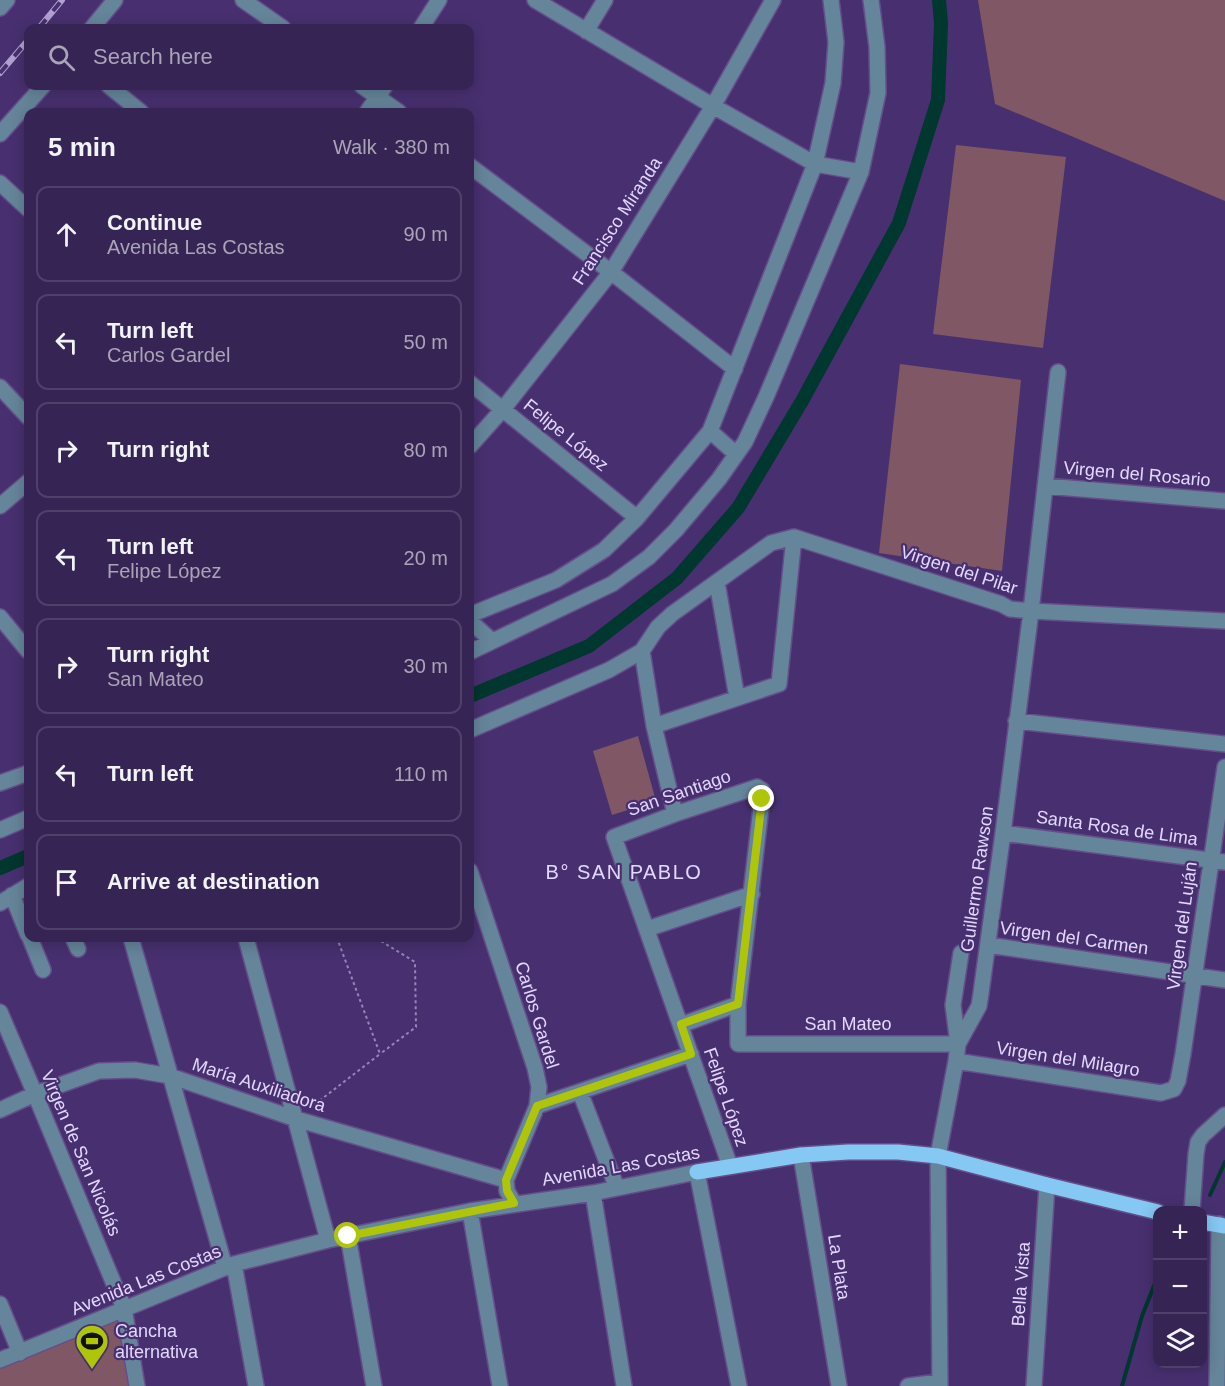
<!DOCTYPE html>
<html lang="en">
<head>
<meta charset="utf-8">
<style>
  body { margin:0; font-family:Helvetica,sans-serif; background:#41305e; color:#f1f3f6 }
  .controls { position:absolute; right:18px; bottom:18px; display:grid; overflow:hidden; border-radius:12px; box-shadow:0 3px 15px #0003 }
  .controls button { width:54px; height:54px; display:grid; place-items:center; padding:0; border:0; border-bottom:2px solid #50416b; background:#362454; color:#f1f3f6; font:30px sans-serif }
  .stop { position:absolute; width:18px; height:18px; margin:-14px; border:4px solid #aec509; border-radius:50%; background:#fff }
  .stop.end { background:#aec509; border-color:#fff; box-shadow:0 2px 6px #0008 }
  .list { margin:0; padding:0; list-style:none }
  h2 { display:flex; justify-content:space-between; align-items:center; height:78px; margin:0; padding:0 24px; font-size:26px }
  h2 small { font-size:20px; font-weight:400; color:#aaa4b8 }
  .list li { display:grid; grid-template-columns:39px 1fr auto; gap:18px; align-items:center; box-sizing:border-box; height:96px; margin:0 12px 12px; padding:0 12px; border:2px solid #50416b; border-radius:12px }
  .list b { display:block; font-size:22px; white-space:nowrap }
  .list p { margin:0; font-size:20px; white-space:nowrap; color:#aaa4b8 }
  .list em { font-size:20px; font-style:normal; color:#aaa4b8 }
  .icon { flex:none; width:33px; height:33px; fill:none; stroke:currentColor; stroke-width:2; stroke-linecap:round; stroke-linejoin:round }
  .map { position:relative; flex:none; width:1225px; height:1386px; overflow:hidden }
  .search { position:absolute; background:#362454; box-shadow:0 3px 15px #0003; left:24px; top:24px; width:450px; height:66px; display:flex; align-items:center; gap:15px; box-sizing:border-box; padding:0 21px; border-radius:12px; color:#aaa4b8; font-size:22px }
  .panel { position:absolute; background:#362454; box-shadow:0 3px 15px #0003; left:24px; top:108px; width:450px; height:834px; border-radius:12px }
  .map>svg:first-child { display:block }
</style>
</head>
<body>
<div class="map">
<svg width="1225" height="1386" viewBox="0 0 1225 1386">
  <rect width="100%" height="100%" fill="#483070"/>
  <!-- green -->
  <path fill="#805765" d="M978 0H1225V201L995 104Z
    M956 145 1066 157 1043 348 933 334Z
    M900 364 1021 380 1002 571 879 553Z
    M638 736 656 801 612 815 593 751Z
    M124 1308 137 1386H0V1360Z"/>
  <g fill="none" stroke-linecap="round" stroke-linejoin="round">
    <!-- stream -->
    <path stroke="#00372e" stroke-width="4" d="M1210 1195 1225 1162
      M1122 1386 1142 1316 1158 1276"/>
    <!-- canal -->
    <path stroke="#00372e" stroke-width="14" d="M470 696 589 646 677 578 738 508 802 401 899 223 938 100 941 23 939 0
      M0 868 28 856"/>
    <defs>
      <path id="minor" d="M243 0 283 28
        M535 0 713 106 815 164 861 172
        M0 8 7 0
        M92 28 115 0
        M421 28 439 0
        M586 31 605 0
        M109 86 141 112
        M362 86 399 112
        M367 112 385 86
        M0 134 43 86
        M470 166 611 272 735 369
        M0 183 28 209
        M470 383 637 518
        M0 387 28 417
        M710 431 736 454
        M470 446 503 409 611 272 713 106 773 0
        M1045 486 1225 501
        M0 506 28 482
        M717 582 737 698
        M470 615 556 580 604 550 637 518 710 431 815 164 833 83 836 42 831 0
        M0 617 28 651
        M470 621 492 641
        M642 651 654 726 675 814
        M470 652 612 584 649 557 676 530 719 479 745 442 766 397 861 172 878 93 877 47 871 0
        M1016 721 1225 744
        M654 726 779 684 794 537
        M470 730 609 670 642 651 658 627 672 614 771 543 794 537 1001 604 1010 609 1031 611 1225 621
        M0 783 28 773
        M0 830 28 818
        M1003 833 1225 862
        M470 871 535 1068 539 1087 537 1106 506 1180 507 1191 514 1203
        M12 895 28 935
        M0 903 28 886
        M647 929 752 894
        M30 938 43 970
        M73 938 78 949
        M131 938 225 1267
        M246 938 328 1240
        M988 945 1225 980
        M0 1012 35 1094 124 1308 137 1386
        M681 1025 738 1004
        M956 1061 1161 1093 1174 1089 1178 1081 1183 1054 1225 767
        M580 1092 617 1188
        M537 1106 691 1054
        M0 1110 35 1094 99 1071 135 1070 170 1076 296 1119 506 1180
        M801 1155 839 1386
        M730 1166 614 837 675 814 757 787 762 790V799L738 1004V1044H958L953 1005 961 953
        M593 1193 624 1386
        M1192 1210 1196 1154 1198 1142 1203 1135 1225 1115
        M470 1211 500 1386
        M348 1236 374 1386
        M234 1264 256 1386
        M0 1304 20 1353
        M0 1360 234 1264 328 1240 470 1211 593 1193 697 1172 739 1386
        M908 1386 939 1382
        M940 1386 938 1156 956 1061 958 1044 979 1006 981 993 1003 833 1031 611 1058 372
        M1034 1386 1047 1185
        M1217 1386 1219 1224"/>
      <path id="major" d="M697 1172 801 1155 848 1152H898L938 1156 1047 1185 1158 1212
        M1202 1222 1225 1226"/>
    </defs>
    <!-- minor casing -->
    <use href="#minor" stroke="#644e8a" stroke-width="18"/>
    <!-- major casing -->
    <use href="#major" stroke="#644e8a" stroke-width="18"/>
    <!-- path -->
    <path stroke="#9685b8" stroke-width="2" stroke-dasharray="3 3" stroke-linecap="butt" d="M376 938 415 962 416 1027 380 1054
      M310 1108 380 1054 337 938"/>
    <!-- minor -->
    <use href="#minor" stroke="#65859a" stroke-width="15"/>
    <!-- major -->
    <use href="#major" stroke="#85c8f3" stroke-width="15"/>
    <defs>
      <path id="rail" d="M39 28 62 0
        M0 73 28 40"/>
    </defs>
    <!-- rail casing -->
    <use href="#rail" stroke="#b0a1d0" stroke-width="6"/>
    <!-- rail -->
    <use href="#rail" stroke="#483070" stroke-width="4" stroke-dasharray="11" stroke-linecap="butt"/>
  </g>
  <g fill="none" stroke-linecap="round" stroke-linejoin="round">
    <!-- route -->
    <path stroke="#aec509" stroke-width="8" d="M348 1236 514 1203 507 1191 506 1180 537 1106 691 1054 681 1024 738 1004 762 799"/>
  </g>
  <!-- icons -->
  <defs>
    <symbol id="stadium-pin" viewBox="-11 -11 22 30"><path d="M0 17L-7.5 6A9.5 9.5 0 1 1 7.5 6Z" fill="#aec509" stroke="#483070"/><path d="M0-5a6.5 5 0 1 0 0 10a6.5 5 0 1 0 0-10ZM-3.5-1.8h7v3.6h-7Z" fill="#111"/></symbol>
  </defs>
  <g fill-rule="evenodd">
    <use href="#stadium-pin" x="73" y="1322" width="38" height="52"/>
  </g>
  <g text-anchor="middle" stroke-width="4.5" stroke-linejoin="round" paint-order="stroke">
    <!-- street labels -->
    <g font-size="18" fill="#e2d7fe" stroke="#483070">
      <text transform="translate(617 221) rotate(-57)" y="6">Francisco Miranda</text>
      <text transform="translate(566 435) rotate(39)" y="6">Felipe López</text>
      <text transform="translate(1137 474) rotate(5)" y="6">Virgen del Rosario</text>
      <text transform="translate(959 570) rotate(18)" y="6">Virgen del Pilar</text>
      <text transform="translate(679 793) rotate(-19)" y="6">San Santiago</text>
      <text transform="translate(1117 828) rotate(8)" y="6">Santa Rosa de Lima</text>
      <text transform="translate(977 879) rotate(-82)" y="6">Guillermo Rawson</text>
      <text transform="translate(1182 926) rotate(-82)" y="6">Virgen del Luján</text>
      <text transform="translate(1074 938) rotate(8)" y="6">Virgen del Carmen</text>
      <text transform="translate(537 1015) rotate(73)" y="6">Carlos Gardel</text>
      <text x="848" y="1030">San Mateo</text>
      <text transform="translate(1068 1059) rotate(9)" y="6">Virgen del Milagro</text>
      <text transform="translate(259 1085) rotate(18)" y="6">María Auxiliadora</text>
      <text transform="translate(726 1097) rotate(71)" y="6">Felipe López</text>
      <text transform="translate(81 1153) rotate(67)" y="6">Virgen de San Nicolás</text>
      <text transform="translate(621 1166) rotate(-10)" y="6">Avenida Las Costas</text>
      <text transform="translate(839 1267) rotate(81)" y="6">La Plata</text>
      <text transform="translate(146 1280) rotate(-22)" y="6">Avenida Las Costas</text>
      <text transform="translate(1021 1284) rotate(-86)" y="6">Bella Vista</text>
    </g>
    <!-- poi labels -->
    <g font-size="18" fill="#e2d7fe" stroke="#483070" text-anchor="start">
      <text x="115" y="1337">Cancha<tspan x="115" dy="21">alternativa</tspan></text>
    </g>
    <!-- neighbourhood labels -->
    <g font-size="20" letter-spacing="1.5" fill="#e2d7fe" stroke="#483070">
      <text x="624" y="879">B° SAN PABLO</text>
    </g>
  </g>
</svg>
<div class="controls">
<button>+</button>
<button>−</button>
<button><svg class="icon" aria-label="layers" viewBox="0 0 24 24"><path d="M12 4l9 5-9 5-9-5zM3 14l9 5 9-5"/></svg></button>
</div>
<div class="stop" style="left:348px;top:1236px"></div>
<div class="stop end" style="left:762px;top:799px"></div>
<div class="search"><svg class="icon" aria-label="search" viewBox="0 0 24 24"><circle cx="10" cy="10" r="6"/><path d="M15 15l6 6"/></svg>Search here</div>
<section class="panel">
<h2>5 min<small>Walk · 380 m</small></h2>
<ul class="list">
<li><svg class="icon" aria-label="ahead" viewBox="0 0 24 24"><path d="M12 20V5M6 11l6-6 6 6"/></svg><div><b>Continue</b><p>Avenida Las Costas</p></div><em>90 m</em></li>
<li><svg class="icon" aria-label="left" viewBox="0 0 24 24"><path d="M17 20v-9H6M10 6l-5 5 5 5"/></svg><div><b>Turn left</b><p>Carlos Gardel</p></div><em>50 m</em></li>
<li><svg class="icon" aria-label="right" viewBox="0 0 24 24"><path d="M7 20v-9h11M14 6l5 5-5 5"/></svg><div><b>Turn right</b></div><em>80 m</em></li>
<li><svg class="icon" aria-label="left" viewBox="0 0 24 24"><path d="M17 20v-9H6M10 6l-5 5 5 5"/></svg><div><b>Turn left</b><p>Felipe López</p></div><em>20 m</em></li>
<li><svg class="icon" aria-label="right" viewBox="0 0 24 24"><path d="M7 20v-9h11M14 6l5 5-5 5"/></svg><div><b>Turn right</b><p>San Mateo</p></div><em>30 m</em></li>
<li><svg class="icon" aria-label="left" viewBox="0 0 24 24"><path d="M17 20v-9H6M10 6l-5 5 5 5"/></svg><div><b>Turn left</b></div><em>110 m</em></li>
<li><svg class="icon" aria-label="arrive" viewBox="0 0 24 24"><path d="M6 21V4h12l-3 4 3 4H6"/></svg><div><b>Arrive at destination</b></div></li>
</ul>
</section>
</div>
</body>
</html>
